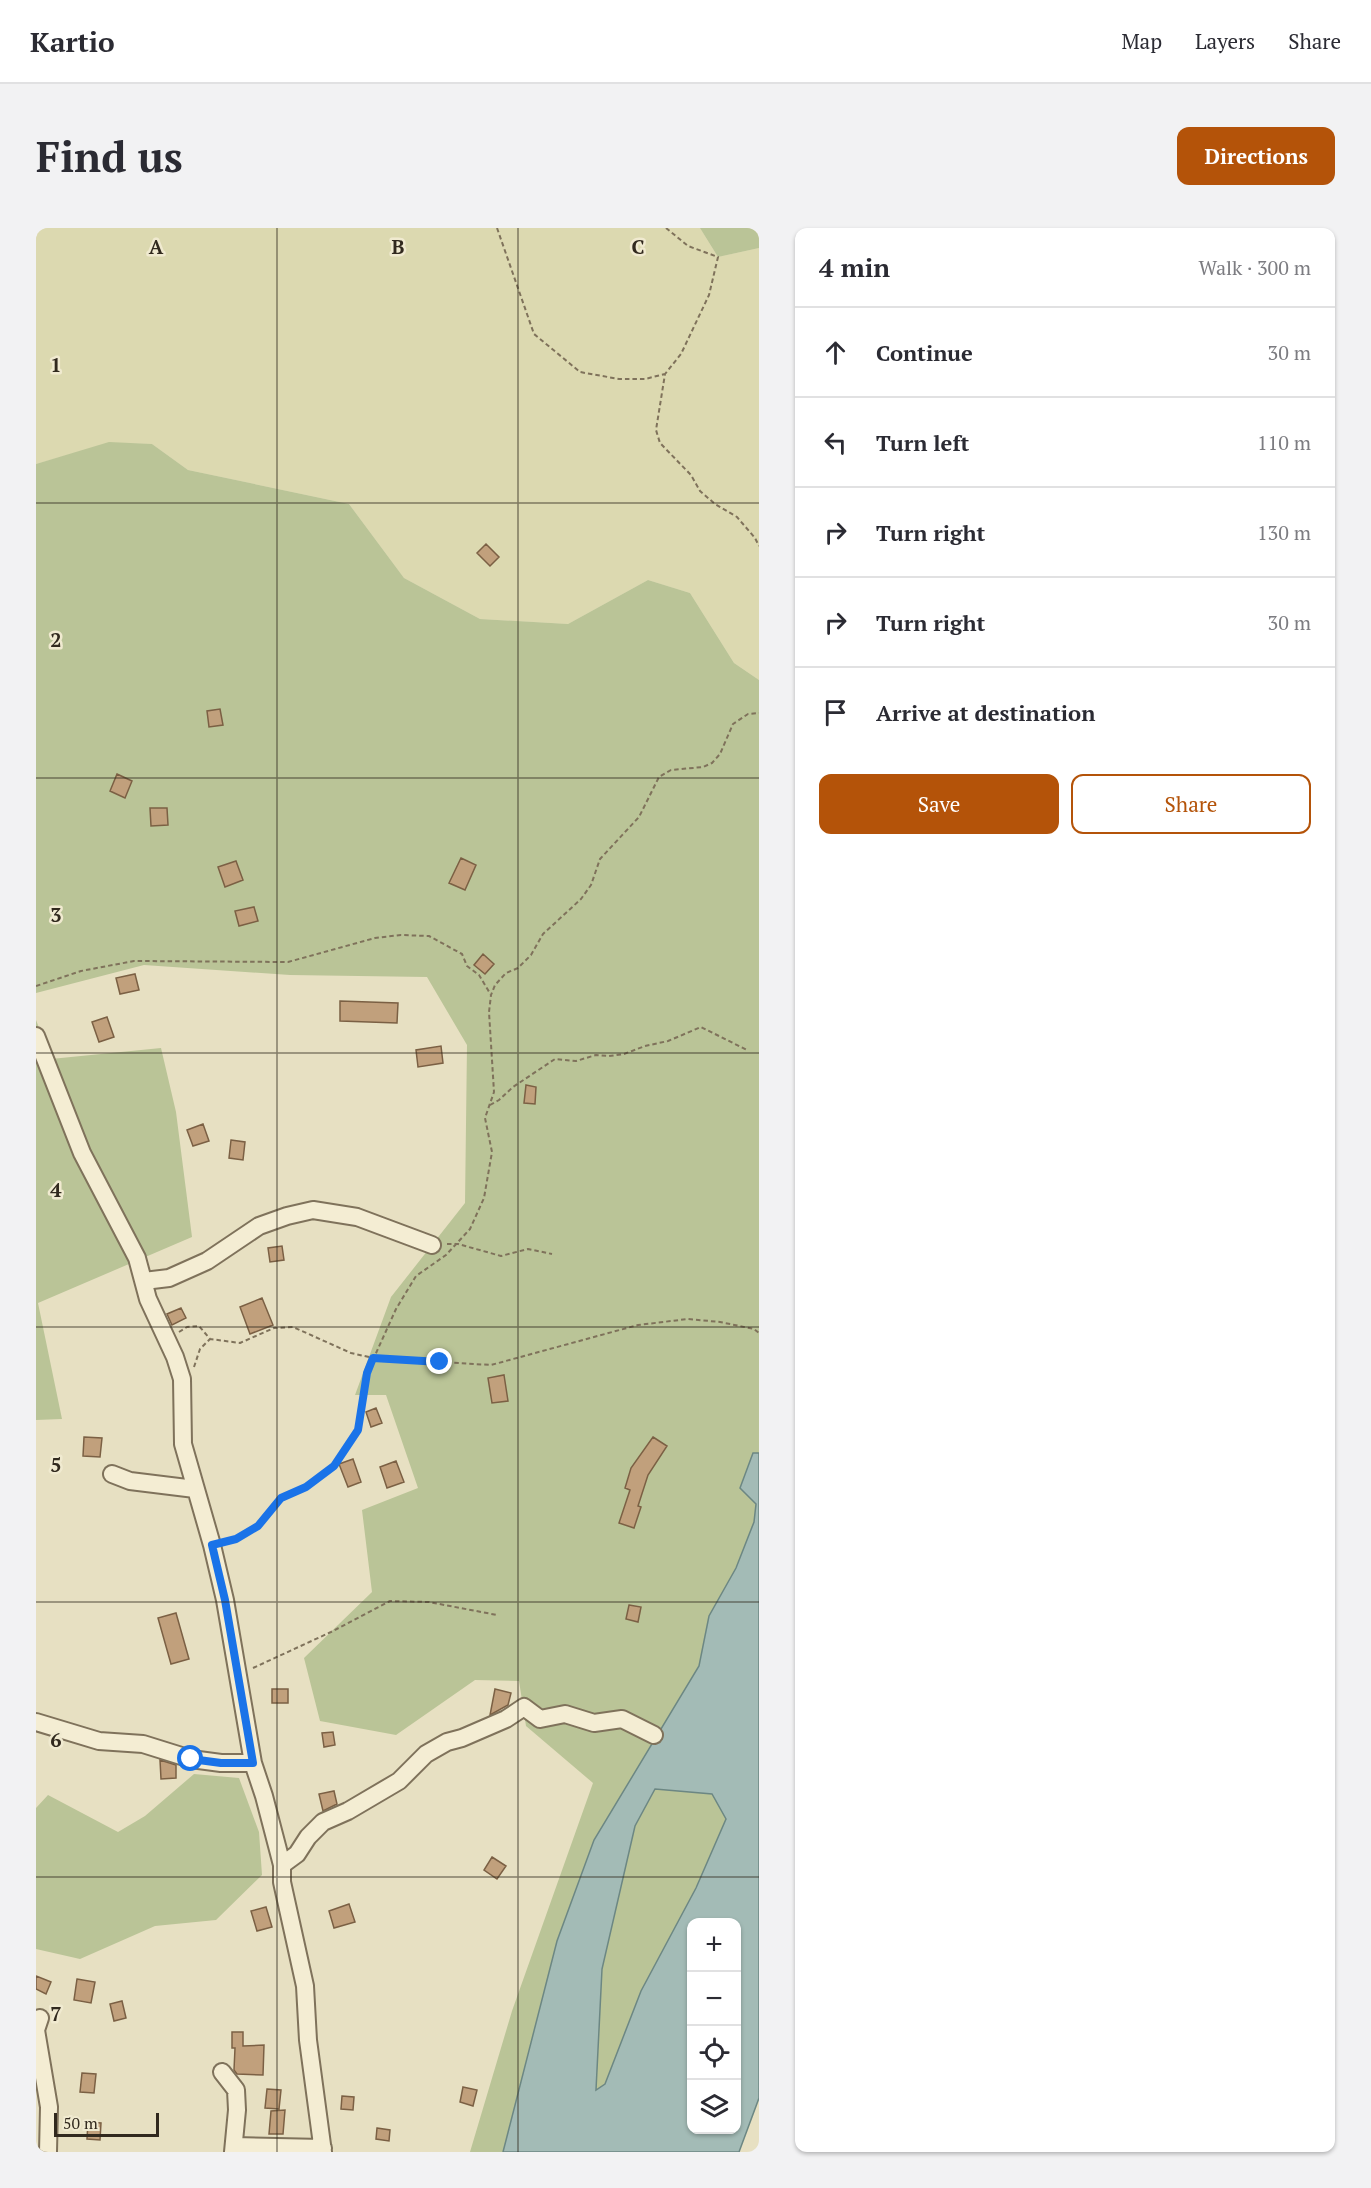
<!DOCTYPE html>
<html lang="en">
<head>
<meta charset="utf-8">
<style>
  body { margin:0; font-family:"PT Serif",serif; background:#f2f2f3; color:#2b2b33 }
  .controls { position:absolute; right:18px; bottom:18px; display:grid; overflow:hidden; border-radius:12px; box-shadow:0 2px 4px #0004 }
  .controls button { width:54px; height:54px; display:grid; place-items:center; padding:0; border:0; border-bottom:2px solid #e1e1e2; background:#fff; color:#2b2b33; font:30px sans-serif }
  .scale { position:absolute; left:18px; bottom:15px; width:105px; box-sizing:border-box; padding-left:6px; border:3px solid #31291e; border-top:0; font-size:16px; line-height:21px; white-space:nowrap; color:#31291e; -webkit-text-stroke:4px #f0ead0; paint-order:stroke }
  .stop { position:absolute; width:18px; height:18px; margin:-14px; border:4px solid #1a73e8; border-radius:50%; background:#fff }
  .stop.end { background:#1a73e8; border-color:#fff; box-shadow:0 2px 6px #0008 }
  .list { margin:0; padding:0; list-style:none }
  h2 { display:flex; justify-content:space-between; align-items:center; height:78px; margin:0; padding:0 24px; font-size:26px }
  h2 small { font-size:20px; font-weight:400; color:#7c7c81 }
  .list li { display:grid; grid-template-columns:39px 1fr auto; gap:18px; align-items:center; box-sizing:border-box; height:90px; padding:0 24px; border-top:2px solid #e1e1e2 }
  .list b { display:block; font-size:22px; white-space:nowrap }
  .list em { font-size:20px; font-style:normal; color:#7c7c81 }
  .actions { display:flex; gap:12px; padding:18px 24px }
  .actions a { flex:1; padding:14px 0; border:2px solid #b45309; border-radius:12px; text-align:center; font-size:21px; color:#b45309 }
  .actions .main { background:#b45309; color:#fff }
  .icon { flex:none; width:33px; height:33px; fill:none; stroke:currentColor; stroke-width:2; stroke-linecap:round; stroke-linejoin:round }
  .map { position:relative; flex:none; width:723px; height:1924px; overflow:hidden; border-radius:12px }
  header { display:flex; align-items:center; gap:36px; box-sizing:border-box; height:84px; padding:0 30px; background:#fff; border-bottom:2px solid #e1e1e2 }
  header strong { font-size:28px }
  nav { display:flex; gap:33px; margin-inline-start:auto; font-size:21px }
  .intro { display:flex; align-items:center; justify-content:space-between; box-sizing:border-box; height:144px; padding:0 36px }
  h1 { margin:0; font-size:42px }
  .button { padding:15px 27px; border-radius:12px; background:#b45309; color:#fff; font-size:21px; font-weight:700 }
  main { display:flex; gap:36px; padding:0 36px }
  aside { flex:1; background:#fff; border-radius:12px; box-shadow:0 2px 4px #0004 }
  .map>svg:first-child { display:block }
</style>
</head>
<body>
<header>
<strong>Kartio</strong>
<nav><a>Map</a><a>Layers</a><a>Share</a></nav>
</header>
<div class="intro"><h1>Find us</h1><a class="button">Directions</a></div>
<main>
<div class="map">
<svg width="723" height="1924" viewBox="0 0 723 1924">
  <rect width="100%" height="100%" fill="#e7e0c2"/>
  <!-- farmland -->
  <path fill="#dcd9b0" d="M0 0H664L682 29 723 20V452L698 435 654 365 612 352 532 396 444 391 368 350 313 276 152 242 116 216 73 215 0 236Z"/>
  <!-- green -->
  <path fill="#bac497" d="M664 0H723V20L682 29Z
    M73 214 116 216 152 242 313 276 368 350 444 391 532 396 612 352 654 365 698 435 723 452V1225H717L720 1276 718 1294 700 1340 673 1388 663 1438 558 1612 521 1713 467 1924H434L476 1783 557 1555 490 1498 483 1453 439 1452 360 1507 284 1493 268 1430 336 1364 326 1282 382 1260 350 1167H319L355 1069 429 975 431 817 391 749 254 747 108 737 0 765V236Z
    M0 792 15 831 125 820 140 884 156 1009 2 1075 26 1191 0 1192Z
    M158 1546 203 1550 223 1604 226 1647 180 1692 119 1698 44 1731 0 1721V1580L12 1567 82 1604 109 1588Z
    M619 1560 676 1566 691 1591 660 1660 605 1763 569 1857 559 1862 566 1741 599 1598Z"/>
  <!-- water -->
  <path fill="#a3bbb6" stroke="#6c8783" stroke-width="1.5" fill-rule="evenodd" d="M717 1225H723V1870L703 1924H467L521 1713 558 1612 663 1438 673 1388 700 1340 718 1294 720 1276 704 1260ZM619 1561 676 1566 690 1591 660 1660 605 1763 569 1856 560 1862 566 1741 599 1598ZM656 1694H700V1902H656Z"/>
  <!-- building -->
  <path fill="#c1a07c" stroke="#7b6044" stroke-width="1.5" d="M450 316 463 329 454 338 441 325Z
    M184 481 187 497 173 499 171 483Z
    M81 546 96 553 89 570 74 563Z
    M114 580H131L132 597 115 598Z
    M425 630 440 637 429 662 413 655Z
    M200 633 207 652 189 659 182 639Z
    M218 679 222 693 203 698 199 683Z
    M447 726 458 736 449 746 438 737Z
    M99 746 103 762 84 766 80 750Z
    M304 773 362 775 361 795 304 793Z
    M71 789 78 809 63 814 56 794Z
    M405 818 407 835 382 839 380 822Z
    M490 857 500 859 499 876 488 875Z
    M167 896 173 913 157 918 151 902Z
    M195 912 209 914 207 932 193 930Z
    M246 1018 248 1032 234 1034 232 1020Z
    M226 1070 237 1097 214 1106 204 1079Z
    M145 1080 150 1090 136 1097 131 1086Z
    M468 1147 472 1173 456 1175 452 1150Z
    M340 1180 346 1195 335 1199 330 1184Z
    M48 1209 66 1210 64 1229 47 1228Z
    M617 1209 631 1218 612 1247 602 1278 605 1279 598 1300 583 1295 594 1262 589 1260 595 1240Z
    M317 1231 325 1254 312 1259 303 1236Z
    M360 1233 368 1254 351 1260 344 1239Z
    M593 1377 605 1379 602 1394 590 1391Z
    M140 1385 153 1431 135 1436 122 1390Z
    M236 1461H252V1475H236Z
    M459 1461 475 1465 472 1477 454 1487Z
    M297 1504 299 1517 288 1519 286 1505Z
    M124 1532 140 1537V1550L125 1551Z
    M298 1563 301 1576 287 1583 283 1566Z
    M456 1629 470 1638 461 1651 448 1642Z
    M313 1676 319 1694 298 1700 293 1683Z
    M230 1679 236 1699 221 1703 215 1683Z
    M0 1748 15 1754 10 1766 0 1761Z
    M41 1751 59 1754 55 1775 38 1772Z
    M86 1773 90 1790 78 1793 74 1776Z
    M196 1804H207V1818L228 1817 227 1847 201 1846 198 1842 199 1820H196Z
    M46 1845 60 1846 58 1865 44 1864Z
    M427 1859 441 1862 437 1878 424 1874Z
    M231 1861 245 1862 243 1881 229 1880Z
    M306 1868 318 1869 317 1882 305 1881Z
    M249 1882 247 1906H233L235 1883Z
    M52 1894 65 1895 64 1912 51 1911Z
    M341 1900 354 1902 353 1913 340 1911Z"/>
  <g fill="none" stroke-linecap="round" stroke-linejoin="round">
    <defs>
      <path id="minor" d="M0 808 46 925 101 1030 112 1071 139 1129 146 1151 147 1216 176 1317 189 1372 217 1535 228 1568 246 1637V1654L269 1758 272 1812 287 1924
        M108 1053 133 1050 171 1033 223 998 251 988 277 982 321 989 396 1017
        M76 1246 94 1253 159 1261
        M0 1494 63 1513 107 1516 155 1531 185 1535H217
        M246 1637 261 1626 272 1609 287 1594 312 1583 363 1553 390 1526 411 1514 426 1510 470 1491 488 1479 504 1491 529 1486 558 1495 586 1491 618 1507
        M4 1790 0 1802 13 1879 12 1924
        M186 1844 200 1862 201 1882 197 1924
        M198 1918 287 1920"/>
    </defs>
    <!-- minor casing -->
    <use href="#minor" stroke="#7f725b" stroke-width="20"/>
    <!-- path -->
    <path stroke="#7f725b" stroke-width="2" stroke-dasharray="4.5 3" stroke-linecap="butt" d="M461 0 498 106 544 144 583 151H609L629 146
      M630 0 652 18 682 29 673 67 645 126 629 146 620 202 624 215 655 247 664 263 679 276 701 289 719 310 723 318
      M0 758 45 743 98 733 252 734 339 710 365 707 393 708 426 726 431 738 443 747 455 767
      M454 877 463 872 477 859 519 831 540 833 560 827 573 828 588 826 609 818 632 813 665 799 711 822
      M411 1016H422L465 1028 492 1021 516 1026
      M143 1104 151 1099 163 1098 174 1111 204 1115 238 1100 257 1099 315 1125 337 1130 455 1137 602 1097 652 1091 684 1094 718 1101 723 1105
      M158 1139 164 1121 174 1111
      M192 1313 200 1311 222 1298 245 1270 270 1259 298 1238 322 1202 331 1145 360 1081 380 1048 410 1027 434 1001 448 970 456 924 449 890 458 864 453 784 455 767 459 757 470 745 482 740 495 727 507 706 545 671 555 657 564 631 603 589 623 549 635 542 667 539 676 535 684 526 697 496 712 486 723 485
      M217 1440 295 1404 354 1373 393 1374 461 1387"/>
    <!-- minor -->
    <use href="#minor" stroke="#f4edd3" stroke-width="16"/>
  </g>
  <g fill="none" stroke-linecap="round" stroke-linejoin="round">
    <!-- route -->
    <path stroke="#1a73e8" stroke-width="8" d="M155 1531 185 1535H217L189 1372 176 1317 200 1311 222 1298 245 1270 270 1259 298 1238 322 1202 331 1145 337 1130 404 1134"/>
  </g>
  <!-- grid -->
  <path fill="none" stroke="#31291e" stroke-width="1.5" stroke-opacity="0.55" d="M241 0V1924M482 0V1924M0 275H723M0 550H723M0 825H723M0 1099H723M0 1374H723M0 1649H723"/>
  <g font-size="20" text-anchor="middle" font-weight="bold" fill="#31291e" stroke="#f0ead0" stroke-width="5" stroke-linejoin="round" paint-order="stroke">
    <text x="120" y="26">A</text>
    <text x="362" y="26">B</text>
    <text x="602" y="26">C</text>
    <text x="20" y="144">1</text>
    <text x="20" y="419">2</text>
    <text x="20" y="694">3</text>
    <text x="20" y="969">4</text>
    <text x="20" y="1244">5</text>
    <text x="20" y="1519">6</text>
    <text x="20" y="1793">7</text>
  </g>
</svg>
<div class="controls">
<button>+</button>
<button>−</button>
<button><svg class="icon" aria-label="locate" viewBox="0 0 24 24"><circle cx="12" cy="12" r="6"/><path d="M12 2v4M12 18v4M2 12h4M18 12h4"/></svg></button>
<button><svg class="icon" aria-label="layers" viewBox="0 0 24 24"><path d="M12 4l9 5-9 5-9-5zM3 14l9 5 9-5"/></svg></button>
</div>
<div class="scale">50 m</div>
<div class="stop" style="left:155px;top:1531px"></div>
<div class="stop end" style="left:404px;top:1134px"></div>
</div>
<aside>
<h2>4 min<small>Walk · 300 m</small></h2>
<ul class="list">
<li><svg class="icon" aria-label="ahead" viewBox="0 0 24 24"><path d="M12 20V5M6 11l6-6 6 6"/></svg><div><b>Continue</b></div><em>30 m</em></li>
<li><svg class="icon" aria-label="left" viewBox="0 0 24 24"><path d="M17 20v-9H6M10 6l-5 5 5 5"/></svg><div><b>Turn left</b></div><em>110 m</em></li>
<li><svg class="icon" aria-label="right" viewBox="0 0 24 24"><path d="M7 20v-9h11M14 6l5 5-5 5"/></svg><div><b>Turn right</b></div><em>130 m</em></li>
<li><svg class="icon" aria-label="right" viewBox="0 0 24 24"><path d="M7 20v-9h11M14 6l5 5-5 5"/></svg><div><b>Turn right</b></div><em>30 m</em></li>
<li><svg class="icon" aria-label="arrive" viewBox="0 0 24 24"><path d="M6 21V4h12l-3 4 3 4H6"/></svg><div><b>Arrive at destination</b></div></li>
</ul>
<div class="actions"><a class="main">Save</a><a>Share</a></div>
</aside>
</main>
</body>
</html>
